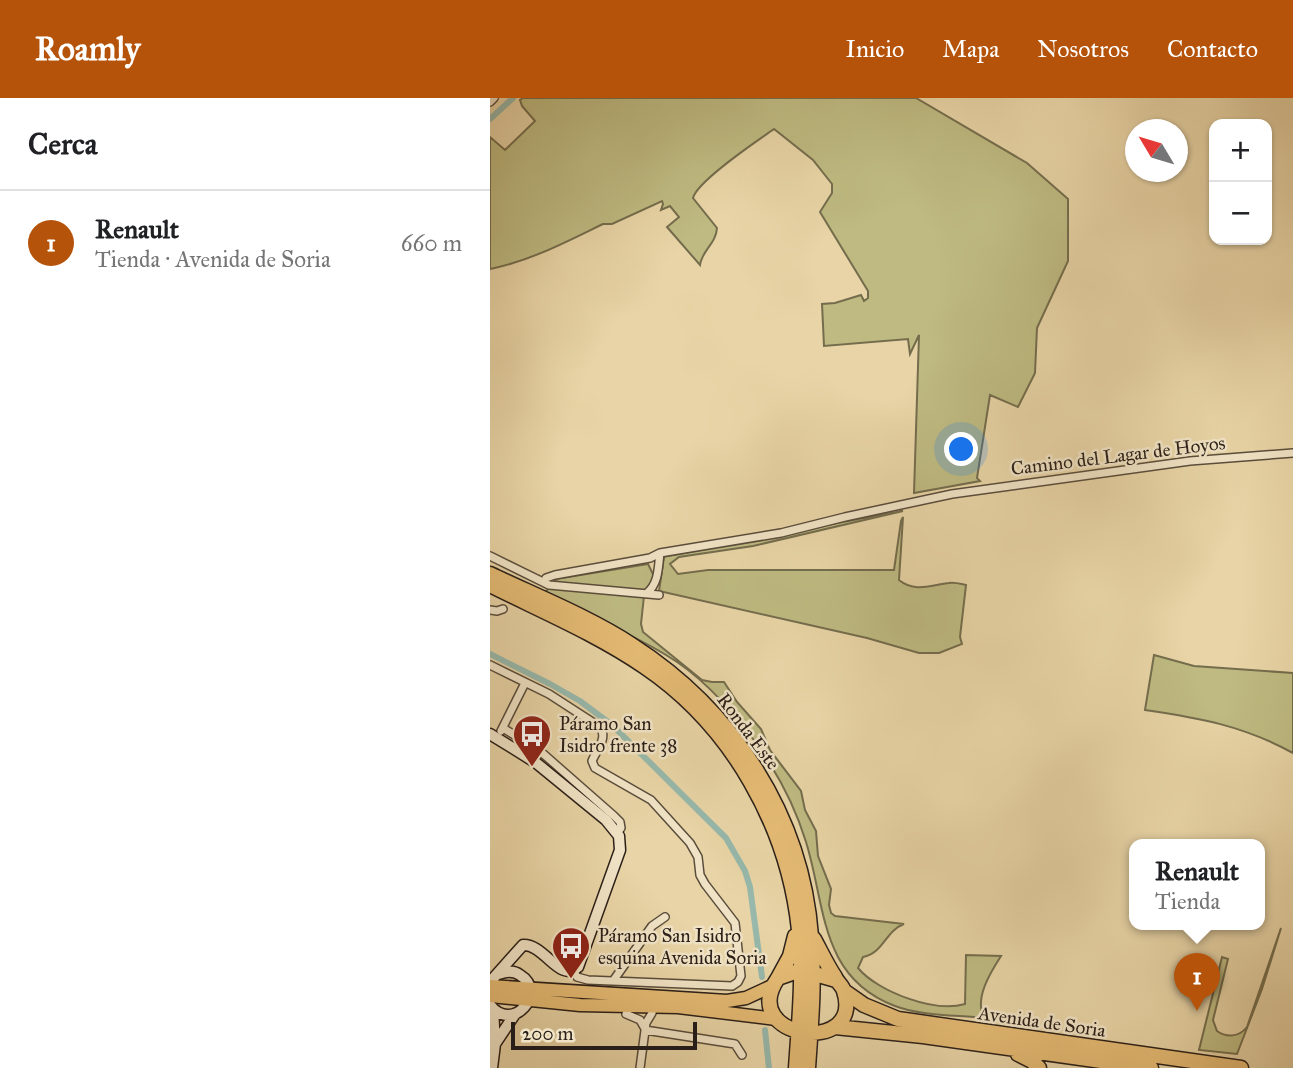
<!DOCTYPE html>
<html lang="es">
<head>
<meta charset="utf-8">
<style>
  body { margin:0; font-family:"IM FELL Great Primer",serif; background:#f2f2f2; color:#202124 }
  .controls { position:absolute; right:21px; top:21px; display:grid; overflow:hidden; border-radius:14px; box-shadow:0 2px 5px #0004 }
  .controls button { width:63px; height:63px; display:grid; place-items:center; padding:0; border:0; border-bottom:2px solid #e0e0e0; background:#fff; color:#202124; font:35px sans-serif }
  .compass { position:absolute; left:635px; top:21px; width:63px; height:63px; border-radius:50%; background:#fff; box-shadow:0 2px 5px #0004; rotate:308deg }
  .scale { position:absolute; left:21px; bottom:18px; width:186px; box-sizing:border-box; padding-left:7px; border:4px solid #2b2019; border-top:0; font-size:19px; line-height:24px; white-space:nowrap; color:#2b2019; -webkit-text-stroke:5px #f0e3c5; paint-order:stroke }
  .you { position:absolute; left:472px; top:352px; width:24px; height:24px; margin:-18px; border:5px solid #fff; border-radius:50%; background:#1a73e8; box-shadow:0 0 0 10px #1a73e833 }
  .badge { display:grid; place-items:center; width:46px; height:46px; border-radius:50%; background:#b45309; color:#fff; font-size:23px; font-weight:700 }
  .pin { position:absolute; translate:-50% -58px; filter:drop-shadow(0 2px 4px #0008) }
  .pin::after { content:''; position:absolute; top:37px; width:24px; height:21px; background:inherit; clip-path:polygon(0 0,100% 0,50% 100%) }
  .popup { position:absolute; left:639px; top:741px; width:136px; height:91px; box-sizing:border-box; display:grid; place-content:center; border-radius:14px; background:#fff; filter:drop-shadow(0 2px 5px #0005); font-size:23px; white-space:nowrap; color:#757577 }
  .popup b { font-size:26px; color:#202124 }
  .popup::after { content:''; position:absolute; left:50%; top:100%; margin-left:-14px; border:14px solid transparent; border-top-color:#fff }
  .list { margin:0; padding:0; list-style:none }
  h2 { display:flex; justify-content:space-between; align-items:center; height:91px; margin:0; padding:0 28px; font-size:30px }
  h2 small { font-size:23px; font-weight:400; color:#757577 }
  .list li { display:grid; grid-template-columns:46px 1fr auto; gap:21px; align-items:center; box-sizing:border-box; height:105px; padding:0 28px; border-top:2px solid #e0e0e0 }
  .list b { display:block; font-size:26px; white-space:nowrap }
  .list p { margin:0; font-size:23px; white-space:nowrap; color:#757577 }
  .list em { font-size:23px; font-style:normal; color:#757577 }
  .map { position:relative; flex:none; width:803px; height:970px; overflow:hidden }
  header { display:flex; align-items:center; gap:42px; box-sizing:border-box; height:98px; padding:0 35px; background:#b45309; color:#fff }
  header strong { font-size:33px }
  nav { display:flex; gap:38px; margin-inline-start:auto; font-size:24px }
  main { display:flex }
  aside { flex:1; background:#fff }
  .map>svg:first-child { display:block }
</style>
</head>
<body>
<header>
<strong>Roamly</strong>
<nav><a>Inicio</a><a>Mapa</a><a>Nosotros</a><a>Contacto</a></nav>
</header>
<main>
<aside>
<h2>Cerca<small></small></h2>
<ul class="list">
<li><span class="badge">1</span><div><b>Renault</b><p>Tienda · Avenida de Soria</p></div><em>660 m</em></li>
</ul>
</aside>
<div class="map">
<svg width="803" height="970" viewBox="0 0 803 970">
  <rect width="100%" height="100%" fill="#e8d4a6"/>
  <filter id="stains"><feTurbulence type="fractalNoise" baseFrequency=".00286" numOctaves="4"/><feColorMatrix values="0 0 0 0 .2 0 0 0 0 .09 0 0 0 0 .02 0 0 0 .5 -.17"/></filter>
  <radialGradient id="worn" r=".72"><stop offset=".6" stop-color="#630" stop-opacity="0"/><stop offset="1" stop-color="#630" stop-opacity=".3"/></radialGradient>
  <!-- green -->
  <path fill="#beba81" stroke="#746d4d" stroke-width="2" d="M33 0H426L537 65 578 101V163L547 230 545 275 528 309 500 297 487 380 490 383 424 395 429 237 420 256 418 241 334 248 332 206 345 205 371 197 374 203 378 200V193L330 114 342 95V86L323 62 284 31C267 43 207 83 203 100L227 130C226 146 212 152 210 167L177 129 189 119 180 108 171 112 173 106 172 103 122 126H113C76 144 40 163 0 171V39L15 52 45 23 32 8 30 2Z
    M413 413 263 448 189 459 180 466 188 476 218 472H404L411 423 413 419 409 482C425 495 441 487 459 485 465 484 471 486 476 487L470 539 472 546 449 555H429L377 540 169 493 174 459 177 458C256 445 334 426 413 413Z
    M158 466 164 478 158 491 154 492 67 486 66 481Z
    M61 489 154 498 151 526 153 534 212 582 222 584H234L247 604 271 631 280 652 311 693 315 712 326 733 328 758 341 791 339 807 341 815 345 818 414 826C395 833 394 855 373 859L368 870C388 894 445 915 475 906L476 857 511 858C500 875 484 901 494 920 466 917 431 918 405 908 329 879 336 808 316 744 305 708 286 672 263 641 240 610 210 577 176 557 137 533 93 516 52 496Z
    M664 557 704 568 803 575V655C754 628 710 620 655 612Z
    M791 830 772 891 747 956 709 952 732 859 738 861 723 922 727 933C737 940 749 939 757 929Z"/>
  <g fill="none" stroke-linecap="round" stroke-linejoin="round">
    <!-- canal -->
    <path stroke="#97b8ab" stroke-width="6" d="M0 21 23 0
      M0 556 60 586 90 603 122 627 236 740 255 773 260 789 272 879
      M275 932 279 970"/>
    <defs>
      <path id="street" d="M0 4 4 0
        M0 458 59 487 169 497
        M56 480 65 477 160 460 170 455 291 435 355 419 462 396 700 363 803 355
        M157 495C169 485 168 470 170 455
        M0 512 7 513 13 511
        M0 567 59 596 110 629C118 640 107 651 102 663L105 670 161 702 200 745 208 759 210 777 215 786 245 825 251 878 248 884 242 888 98 882 87 879 84 873
        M13 630 50 653 124 718 130 724 131 730 127 735
        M11 633 35 585
        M123 883 162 828 175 819
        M136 916 150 922 154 929
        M155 932 245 946 252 957
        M150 970 156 925 162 915"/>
      <path id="secondary" d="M0 636 45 664 116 722 129 738 130 752 88 869C69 885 55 846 33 847L0 884
        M0 907C23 936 58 894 30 877 23 872 16 873 9 876
        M5 946 25 916
        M2 970 5 946 3 911"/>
      <path id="primary" d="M0 888 237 903 256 900 282 888
        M0 898 90 907 188 909 286 921"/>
      <path id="highway" d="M0 476C46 498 99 519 142 547 243 612 312 717 321 838 325 882 321 926 318 970
        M0 487C52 513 107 536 155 569 242 628 298 728 309 832 314 878 309 924 306 970
        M324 841C331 854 337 867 345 879 347 884 352 887 354 893 375 959 246 941 288 880L311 872 346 882
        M288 880 300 858 305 838
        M354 893 374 907 408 921 751 970
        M345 929 433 938 661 970
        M528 956 542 963 549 970"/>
    </defs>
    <!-- street casing -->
    <use href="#street" stroke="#5a4d3c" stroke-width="10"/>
    <!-- secondary casing -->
    <use href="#secondary" stroke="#2b2019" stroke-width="13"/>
    <!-- primary casing -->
    <use href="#primary" stroke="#2b2019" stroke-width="15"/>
    <!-- highway casing -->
    <use href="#highway" stroke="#2b2019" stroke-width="17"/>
    <!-- street -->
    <use href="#street" stroke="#f0e3c5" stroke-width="7"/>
    <!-- secondary -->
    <use href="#secondary" stroke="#f0e3c5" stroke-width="10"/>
    <!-- primary -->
    <use href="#primary" stroke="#e4ba73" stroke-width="12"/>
    <!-- highway -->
    <use href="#highway" stroke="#e4ba73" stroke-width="14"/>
  </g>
  <!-- icons -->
  <defs>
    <symbol id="bus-pin" viewBox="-11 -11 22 30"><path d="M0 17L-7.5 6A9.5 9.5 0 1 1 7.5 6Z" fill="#8f2418" stroke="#f0e3c5"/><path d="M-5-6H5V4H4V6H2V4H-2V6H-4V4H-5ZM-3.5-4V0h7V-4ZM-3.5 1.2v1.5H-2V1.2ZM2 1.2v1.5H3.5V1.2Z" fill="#fff"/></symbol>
  </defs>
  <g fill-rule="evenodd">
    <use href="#bus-pin" x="20" y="614" width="44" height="60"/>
    <use href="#bus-pin" x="59" y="826" width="44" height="60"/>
  </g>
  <g text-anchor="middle" stroke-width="5" stroke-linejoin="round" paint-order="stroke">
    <!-- street labels -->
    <g font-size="19" fill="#2b2019" stroke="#f0e3c5">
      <text transform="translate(628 357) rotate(-7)" y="7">Camino del Lagar de Hoyos</text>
      <text transform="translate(259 633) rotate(53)" y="7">Ronda Este</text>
      <text transform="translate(552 923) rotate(8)" y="7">Avenida de Soria</text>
    </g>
    <!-- poi labels -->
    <g font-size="19" fill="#2b2019" stroke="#f0e3c5" text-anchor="start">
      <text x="69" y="632">Páramo San<tspan x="69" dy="22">Isidro frente 38</tspan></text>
      <text x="108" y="844">Páramo San Isidro<tspan x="108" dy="22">esquina Avenida Soria</tspan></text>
    </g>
  </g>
  <rect width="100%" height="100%" filter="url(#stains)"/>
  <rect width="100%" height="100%" fill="url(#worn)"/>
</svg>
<div class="controls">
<button>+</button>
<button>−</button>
</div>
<svg class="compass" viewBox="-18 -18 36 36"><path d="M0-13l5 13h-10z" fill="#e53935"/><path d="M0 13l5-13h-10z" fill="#757577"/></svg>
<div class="scale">200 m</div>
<div class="you"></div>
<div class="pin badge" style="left:707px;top:913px">1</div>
<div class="popup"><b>Renault</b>Tienda</div>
</div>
</main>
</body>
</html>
